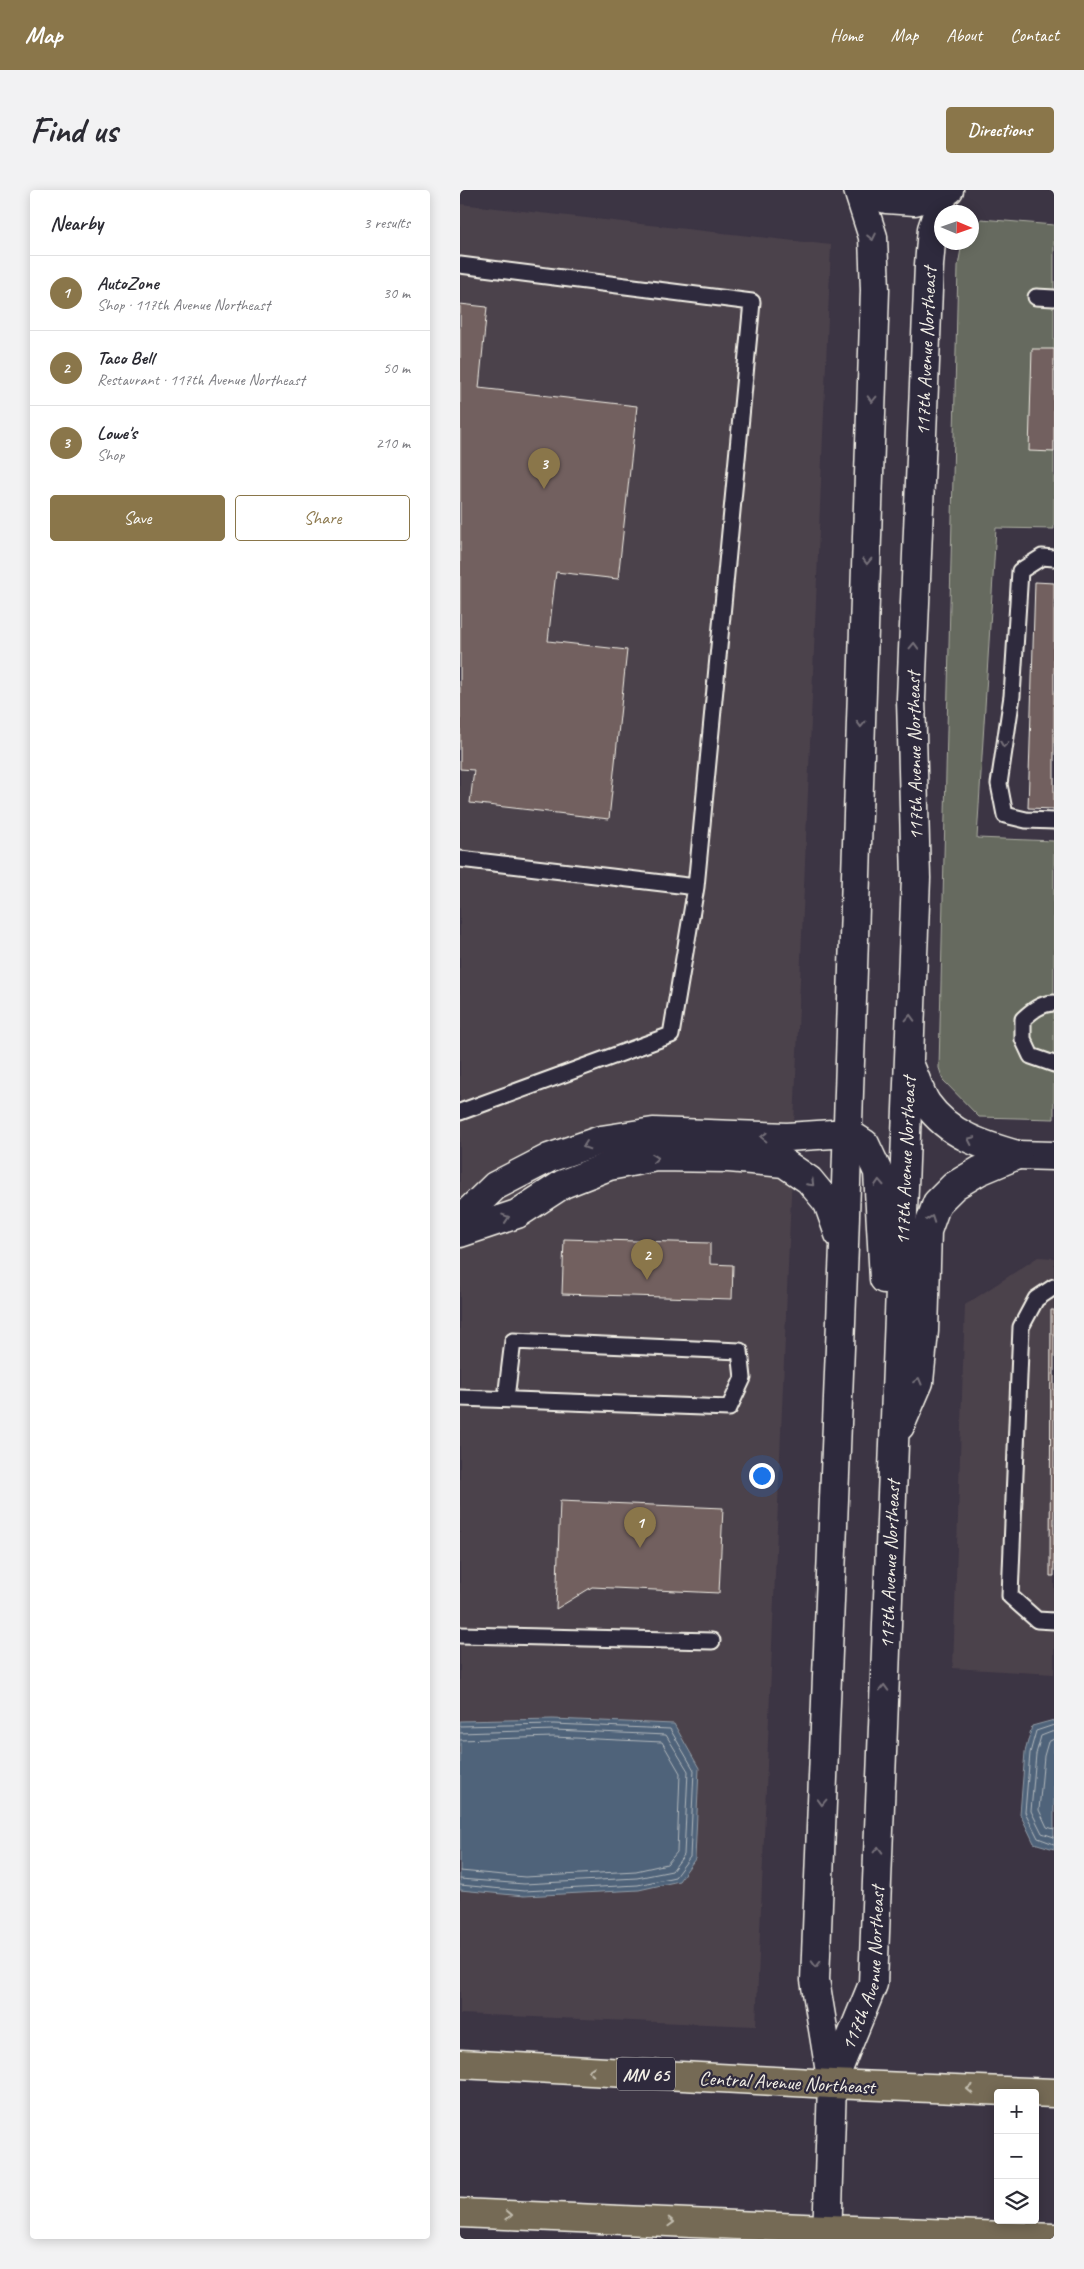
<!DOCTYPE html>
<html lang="en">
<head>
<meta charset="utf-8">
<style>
  body { margin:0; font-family:Caveat,sans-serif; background:#f2f2f3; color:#2b2b33 }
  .controls { position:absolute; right:15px; bottom:15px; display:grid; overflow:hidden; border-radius:5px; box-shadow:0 2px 12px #0003 }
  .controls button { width:45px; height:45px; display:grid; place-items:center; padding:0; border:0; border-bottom:1px solid #e1e1e2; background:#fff; color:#2b2b33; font:25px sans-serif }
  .compass { position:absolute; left:474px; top:15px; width:45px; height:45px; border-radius:50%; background:#fff; box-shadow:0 2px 12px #0003; rotate:92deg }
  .you { position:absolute; left:301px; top:1285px; width:18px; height:18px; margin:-12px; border:4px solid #fff; border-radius:50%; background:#1a73e8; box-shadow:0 0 0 8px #1a73e833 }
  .badge { display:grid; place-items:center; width:32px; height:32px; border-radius:50%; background:#8a764a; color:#fff; font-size:16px; font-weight:700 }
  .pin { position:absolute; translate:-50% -41px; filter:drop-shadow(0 1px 2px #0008) }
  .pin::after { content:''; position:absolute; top:26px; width:18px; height:15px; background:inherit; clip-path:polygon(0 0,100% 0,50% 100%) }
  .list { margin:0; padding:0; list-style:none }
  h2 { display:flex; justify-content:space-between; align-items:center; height:65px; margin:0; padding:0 20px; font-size:21px }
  h2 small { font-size:16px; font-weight:400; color:#7c7c81 }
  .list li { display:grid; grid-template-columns:32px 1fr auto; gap:15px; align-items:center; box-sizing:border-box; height:75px; padding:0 20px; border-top:1px solid #e1e1e2 }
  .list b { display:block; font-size:19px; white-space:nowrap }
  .list p { margin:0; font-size:16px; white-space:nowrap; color:#7c7c81 }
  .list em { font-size:16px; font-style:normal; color:#7c7c81 }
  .actions { display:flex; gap:10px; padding:15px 20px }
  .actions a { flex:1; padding:11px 0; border:1px solid #8a764a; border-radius:5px; text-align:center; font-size:18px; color:#8a764a }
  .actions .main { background:#8a764a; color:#fff }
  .icon { flex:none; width:28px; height:28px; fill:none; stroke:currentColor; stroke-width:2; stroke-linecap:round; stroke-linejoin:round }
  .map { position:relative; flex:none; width:594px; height:2049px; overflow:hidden; border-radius:5px }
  header { display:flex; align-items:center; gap:30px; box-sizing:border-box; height:70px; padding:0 25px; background:#8a764a; color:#fff }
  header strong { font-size:24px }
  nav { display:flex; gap:28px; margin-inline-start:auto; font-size:18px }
  .intro { display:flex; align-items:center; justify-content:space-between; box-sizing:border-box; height:120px; padding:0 30px }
  h1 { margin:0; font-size:35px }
  .button { padding:12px 22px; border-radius:5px; background:#8a764a; color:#fff; font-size:18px; font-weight:700 }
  main { display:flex; gap:30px; padding:0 30px }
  aside { flex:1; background:#fff; border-radius:5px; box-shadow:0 2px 12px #0003 }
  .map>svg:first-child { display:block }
</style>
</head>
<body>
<header>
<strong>Map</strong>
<nav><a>Home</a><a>Map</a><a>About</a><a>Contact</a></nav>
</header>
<div class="intro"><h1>Find us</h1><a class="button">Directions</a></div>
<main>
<aside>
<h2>Nearby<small>3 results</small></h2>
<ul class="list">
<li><span class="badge">1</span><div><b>AutoZone</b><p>Shop · 117th Avenue Northeast</p></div><em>30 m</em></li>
<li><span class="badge">2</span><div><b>Taco Bell</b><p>Restaurant · 117th Avenue Northeast</p></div><em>50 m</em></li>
<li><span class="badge">3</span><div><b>Lowe's</b><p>Shop</p></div><em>210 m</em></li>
</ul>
<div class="actions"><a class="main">Save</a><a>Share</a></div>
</aside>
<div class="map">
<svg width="594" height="2049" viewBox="0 0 594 2049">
  <rect width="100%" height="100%" fill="#3c3544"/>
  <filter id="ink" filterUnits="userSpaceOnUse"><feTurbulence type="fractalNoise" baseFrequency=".02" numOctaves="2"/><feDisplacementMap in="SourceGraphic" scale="10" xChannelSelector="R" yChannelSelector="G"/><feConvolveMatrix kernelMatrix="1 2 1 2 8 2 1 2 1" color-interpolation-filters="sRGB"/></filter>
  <g filter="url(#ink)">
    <!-- built -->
    <path fill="#4c424c" d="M0 14 371 55 296 1836 0 1824Z
      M578 1067 594 1068V1484L493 1478 505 1115Z"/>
    <!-- green -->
    <path fill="#666b5e" stroke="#adaea3" d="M521 29 594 35V339L536 338 517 648 594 651V929L519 927 483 890 479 878 498 76 502 53 512 52V39Z"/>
    <!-- water -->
    <path fill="#4f637a" stroke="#919ca6" d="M93 1529 214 1534 239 1578 235 1669 219 1691 179 1700 64 1706 0 1700V1531Z
      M594 1530V1659L574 1653 560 1624 565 1562 572 1536Z"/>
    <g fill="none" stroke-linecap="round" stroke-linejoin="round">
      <!-- shore -->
      <path stroke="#b2b8bc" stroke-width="1" d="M594 1535 576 1541 570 1563 565 1622 578 1648 594 1654
        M0 1536 94 1534 210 1539 234 1580 230 1667 215 1687 178 1695 64 1701 0 1695
        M594 1541 581 1546 576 1564 571 1621 582 1643 594 1647
        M0 1543 94 1540 206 1545 228 1581 224 1665 212 1681 177 1688 64 1694 0 1689
        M594 1549 588 1552 584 1566 579 1620 587 1637 594 1639
        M0 1550 93 1547 202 1552 220 1583 217 1662 207 1674 176 1681 65 1687 0 1681"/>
    </g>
    <!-- building -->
    <path fill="#72615f" stroke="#f4f1e8" d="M0 114 27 117 19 198 177 216 158 389 96 382 88 451 167 460 149 629 10 613 14 580 0 579Z
      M572 159H594V262L569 261Z
      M575 392 594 393V619L568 618Z
      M104 1049 250 1053V1074L273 1075 272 1109 102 1104Z
      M591 1120H594V1386H590Z
      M100 1311 263 1318 259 1403 132 1397 96 1419Z"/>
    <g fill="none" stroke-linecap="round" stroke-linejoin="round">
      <defs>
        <path id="service" d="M0 75 292 112 236 697
          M576 107 594 108
          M594 368 582 367 560 381 552 506 539 594 545 625 566 630 594 631
          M0 669 236 697 211 845 0 922
          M594 813C581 813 572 821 563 829V849L571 866 594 874
          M594 1097 576 1109 561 1137 550 1406 577 1430 594 1431
          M0 1208 269 1218 283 1188 280 1161 53 1151 46 1208
          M0 1445 252 1451"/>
        <path id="minor" d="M557 965 594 966"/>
        <g id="tertiary">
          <path d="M403 0 426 9 455 11 489 0"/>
          <path d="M451 878C456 889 460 904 467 914 489 945 522 955 557 965"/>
          <path d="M0 1030 35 996 89 968 141 950 193 942 327 947 388 943 405 954 418 982 424 1089"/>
          <path d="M0 1043 57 1024 103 994 149 976 196 967 269 968 324 973 349 990 368 1013 379 1044"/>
          <path d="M440 1236 459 1192 464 1141 467 1041 477 1013 494 996 519 981 557 965"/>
          <path id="s1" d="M372 1894 413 1794 456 688 451 509 469 75 472 39 484 3"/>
          <path d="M367 2049 372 1894 355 1790 384 1056 415 100 413 47 398 0"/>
        </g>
        <path id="trunk" d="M0 1874 372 1894
          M0 2023 367 2039"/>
        <path id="motorway" d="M372 1894 594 1903
          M367 2039 594 2048"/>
      </defs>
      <!-- service casing -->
      <use href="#service" stroke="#f4f1e8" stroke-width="19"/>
      <!-- minor casing -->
      <use href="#minor" stroke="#f4f1e8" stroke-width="31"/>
      <!-- tertiary casing -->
      <use href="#tertiary" stroke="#f4f1e8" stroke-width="31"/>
      <!-- trunk casing -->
      <use href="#trunk" stroke="#f4f1e8" stroke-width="31"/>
      <!-- motorway casing -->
      <use href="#motorway" stroke="#f4f1e8" stroke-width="31"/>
      <!-- service -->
      <use href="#service" stroke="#2f2a3d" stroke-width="15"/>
      <!-- minor -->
      <use href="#minor" stroke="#2f2a3d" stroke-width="28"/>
      <!-- tertiary -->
      <use href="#tertiary" stroke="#2f2a3d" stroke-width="28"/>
      <!-- trunk -->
      <use href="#trunk" stroke="#756b55" stroke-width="28"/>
      <!-- motorway -->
      <use href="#motorway" stroke="#756b55" stroke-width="28"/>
    </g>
    <!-- one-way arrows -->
    <defs><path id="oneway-chevron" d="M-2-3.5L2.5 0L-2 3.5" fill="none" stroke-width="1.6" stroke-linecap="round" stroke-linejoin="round" transform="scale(1.25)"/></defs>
    <g stroke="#747079">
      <use href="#oneway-chevron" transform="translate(412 47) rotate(78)"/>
      <use href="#oneway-chevron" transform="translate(412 209) rotate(92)"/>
      <use href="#oneway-chevron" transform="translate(407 371) rotate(92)"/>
      <use href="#oneway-chevron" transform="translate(454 456) rotate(-88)"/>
      <use href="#oneway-chevron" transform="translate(401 534) rotate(92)"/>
      <use href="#oneway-chevron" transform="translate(544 554) rotate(98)"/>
      <use href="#oneway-chevron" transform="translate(450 828) rotate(-88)"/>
      <use href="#oneway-chevron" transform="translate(304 947) rotate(-179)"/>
      <use href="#oneway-chevron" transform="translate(511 950) rotate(-155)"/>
      <use href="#oneway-chevron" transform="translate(126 956) rotate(161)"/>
      <use href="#oneway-chevron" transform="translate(195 968) rotate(-6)"/>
      <use href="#oneway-chevron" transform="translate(351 993) rotate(45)"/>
      <use href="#oneway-chevron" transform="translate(419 993) rotate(-93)"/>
      <use href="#oneway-chevron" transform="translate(46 1028) rotate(-18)"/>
      <use href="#oneway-chevron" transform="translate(471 1029) rotate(-70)"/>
      <use href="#oneway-chevron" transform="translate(458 1191) rotate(-75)"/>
      <use href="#oneway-chevron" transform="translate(424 1498) rotate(-88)"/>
      <use href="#oneway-chevron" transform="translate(362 1612) rotate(92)"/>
      <use href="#oneway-chevron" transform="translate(418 1660) rotate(-88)"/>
      <use href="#oneway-chevron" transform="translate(356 1774) rotate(92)"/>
    </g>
    <g stroke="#c1bbad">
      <use href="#oneway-chevron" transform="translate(131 1881) rotate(-177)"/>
      <use href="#oneway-chevron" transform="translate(510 1899) rotate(-178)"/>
      <use href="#oneway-chevron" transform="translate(49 2025) rotate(2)"/>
      <use href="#oneway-chevron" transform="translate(211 2032) rotate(2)"/>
    </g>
  </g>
  <g text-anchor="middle" stroke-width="4.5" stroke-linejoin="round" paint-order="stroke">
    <!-- shield labels -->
    <rect fill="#2f2a3d" stroke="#b9b5b5" stroke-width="1" x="157" y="1867.5" width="58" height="33" rx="4"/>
    <g font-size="19" font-weight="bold" fill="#f4f1e8">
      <text x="186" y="1891">MN 65</text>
    </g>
    <!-- street labels -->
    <g font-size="20" fill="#f4f1e8" stroke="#2f2a3d">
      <text dy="7" stroke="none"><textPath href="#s1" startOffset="1742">117th Avenue Northeast</textPath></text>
      <text transform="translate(454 566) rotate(-91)" y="7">117th Avenue Northeast</text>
      <text dy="7" stroke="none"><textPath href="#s1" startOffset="932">117th Avenue Northeast</textPath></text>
      <text dy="7" stroke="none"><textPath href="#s1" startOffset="528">117th Avenue Northeast</textPath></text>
      <text dy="7" stroke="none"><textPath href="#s1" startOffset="122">117th Avenue Northeast</textPath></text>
      <text transform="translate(327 1892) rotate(3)" y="7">Central Avenue Northeast</text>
    </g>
  </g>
</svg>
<div class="controls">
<button>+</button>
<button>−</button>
<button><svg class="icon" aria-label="layers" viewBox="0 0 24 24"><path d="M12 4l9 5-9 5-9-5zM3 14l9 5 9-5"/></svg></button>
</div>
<svg class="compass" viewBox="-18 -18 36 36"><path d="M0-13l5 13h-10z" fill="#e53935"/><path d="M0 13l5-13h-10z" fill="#7c7c81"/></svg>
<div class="you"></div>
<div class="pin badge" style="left:180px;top:1358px">1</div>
<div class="pin badge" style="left:187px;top:1090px">2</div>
<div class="pin badge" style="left:84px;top:299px">3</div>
</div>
</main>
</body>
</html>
